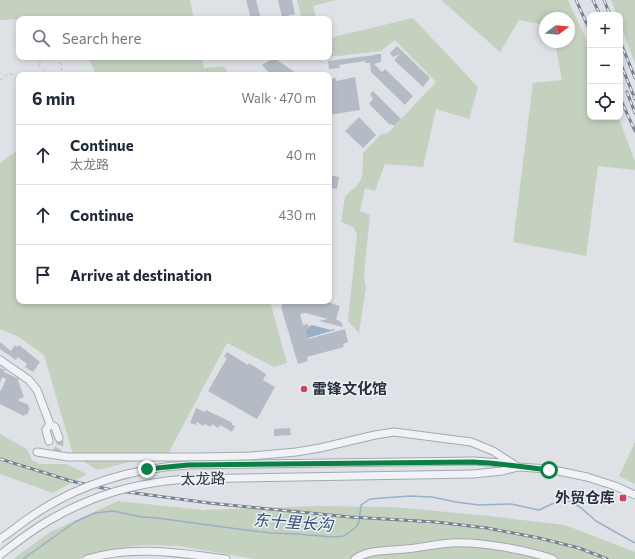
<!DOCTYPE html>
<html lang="en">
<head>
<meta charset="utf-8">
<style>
  body { margin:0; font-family:Commissioner,"Noto Sans SC",sans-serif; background:#f2f2f3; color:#1f2937 }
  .controls { position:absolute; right:12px; top:12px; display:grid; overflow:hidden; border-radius:8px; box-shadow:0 2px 6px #0003 }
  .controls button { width:36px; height:36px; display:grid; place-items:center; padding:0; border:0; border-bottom:1px solid #e0e1e3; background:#fff; color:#1f2937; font:20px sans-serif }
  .compass { position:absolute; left:539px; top:12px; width:36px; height:36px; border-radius:50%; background:#fff; box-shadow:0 2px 6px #0003; rotate:74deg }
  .stop { position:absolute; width:12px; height:12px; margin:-9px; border:3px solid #0b8043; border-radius:50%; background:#fff }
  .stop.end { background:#0b8043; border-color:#fff; box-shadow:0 1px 4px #0008 }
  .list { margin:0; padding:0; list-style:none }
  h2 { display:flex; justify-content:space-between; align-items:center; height:52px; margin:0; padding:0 16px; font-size:17px }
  h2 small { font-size:13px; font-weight:400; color:#747a83 }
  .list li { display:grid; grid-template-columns:26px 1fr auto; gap:12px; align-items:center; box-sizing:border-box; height:60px; padding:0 16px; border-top:1px solid #e0e1e3 }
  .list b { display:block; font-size:15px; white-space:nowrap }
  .list p { margin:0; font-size:13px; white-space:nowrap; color:#747a83 }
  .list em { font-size:13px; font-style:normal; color:#747a83 }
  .icon { flex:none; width:22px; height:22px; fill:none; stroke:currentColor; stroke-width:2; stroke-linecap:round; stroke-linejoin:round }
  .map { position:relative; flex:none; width:635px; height:559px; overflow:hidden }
  .search { position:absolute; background:#fff; box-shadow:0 2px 6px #0003; left:16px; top:16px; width:316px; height:44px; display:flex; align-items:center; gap:10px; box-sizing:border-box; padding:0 14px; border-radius:8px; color:#747a83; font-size:15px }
  .panel { position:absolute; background:#fff; box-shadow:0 2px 6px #0003; left:16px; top:72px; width:316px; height:232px; border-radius:8px }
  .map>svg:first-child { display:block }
</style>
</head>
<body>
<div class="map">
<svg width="635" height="559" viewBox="0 0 635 559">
  <rect width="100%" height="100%" fill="#dee2e7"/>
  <!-- green -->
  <path fill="#c4d1bf" d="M0 0H190L194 19H73L72 17 0 20Z
    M297 0H336L313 6 316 19H302Z
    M441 0H568L590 48V117H618L635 161V170L598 166 586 256 513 242 533 83 562 80 555 42H569V18H545V25L519 20 500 52Z
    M611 0H635V63L620 24V15H617Z
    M413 18 478 87 469 119 436 109 423 167 385 164 375 191 365 188 360 211 370 215 364 275 366 288 359 333 348 321 357 234 353 227 341 222 345 196C366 179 362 178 363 153L381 134 388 133 436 82 395 40 381 51 329 57V38Z
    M88 57H202L204 68 224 66 229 75H96Z
    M19 149V301H270L287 363 274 367 227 343 169 452 98 470 73 455 44 355 19 337 0 329V163Z
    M0 434 27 449 32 460 40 464H66L87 474 53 493 0 474Z
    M635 442V484L619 476Z
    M118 501 203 510 316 506 393 507 490 516 565 525 635 552V559H255L179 546 144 545 111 549 78 559H13L50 532Z"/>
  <!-- water -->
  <path fill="#99b0c7" d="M312 325 331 330 334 329 335 330 304 339 307 337 305 329H309L308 327Z"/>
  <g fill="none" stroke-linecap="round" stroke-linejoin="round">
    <!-- stream -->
    <path stroke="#99b0c7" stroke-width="1.5" d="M23 559 75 522 95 513 113 511 142 517 157 518 238 529 271 533 296 534 333 537 344 536 356 527 359 522 361 505 370 499 410 496 432 497 456 502 479 505 511 504 539 510 554 503 569 501 580 507 596 521 635 543"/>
  </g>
  <!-- building -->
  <path fill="#b5bbc4" d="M246 0H256L261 19H251Z
    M278 0H292L295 14 282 17Z
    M397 46 430 78 423 87 394 60 400 54 393 57 390 53Z
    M375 54H381V62L374 64 382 72 385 69 413 96 405 105 371 72 370 63H365V61L339 65 340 68 329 69 328 61 375 55Z
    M274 58 299 75H271L262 65Z
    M355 77 360 110 329 115V79L336 78V81Z
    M373 91 401 119 394 126 391 124 390 125 369 104 373 99 370 94Z
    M359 117 376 135 363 148 345 131Z
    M329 175 339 177 337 189 329 188Z
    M290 301H327V302L340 306 336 319 341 322 343 327 319 321 328 319 306 313 300 314 303 325 308 324 309 329H305L308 339 345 329 348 342 343 344 344 347 307 357 308 361 298 364 281 307 282 306V303Z
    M0 342 11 351 15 345 17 347 19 345 40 362 33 372 25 367 27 364 18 357 16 360 0 349Z
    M227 352 248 365 249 363 266 374 263 380 275 387 257 419 208 391 227 358 224 357Z
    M0 368 5 370 4 372 19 379 18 381 24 397 17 400 29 405 28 407 30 408 27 415 25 414 24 416 0 404V390L1 391 6 379 2 377 0 383Z
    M196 408 205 412 206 410 229 421 232 423V425L235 426 232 432 220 425 218 428 212 424 211 427 204 424 203 426 197 422 196 425 190 423Z
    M290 428 291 435 274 436V429Z"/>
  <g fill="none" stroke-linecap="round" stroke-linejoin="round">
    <!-- minor-tunnel -->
    <path stroke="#b9bec5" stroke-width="7" stroke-dasharray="7 3.5" stroke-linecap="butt" d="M58 455 57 450 60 444 59 438"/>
    <defs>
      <path id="minor" d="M0 360 29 380 37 390 50 424
        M49 441 46 430 50 424 55 427 59 438
        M37 452 68 457H200L251 456 296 452 320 448 375 435 394 432 471 442 493 451 518 467
        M473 461 504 463 512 465
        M473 474 502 471 518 467 549 469 587 477 615 486 635 495
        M87 559C133 545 179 553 226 559
        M355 559C369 549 388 551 405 549 420 548 435 544 451 543 478 541 527 550 553 559"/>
    </defs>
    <!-- minor casing -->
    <use href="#minor" stroke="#a3a9b1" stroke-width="9"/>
    <!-- path -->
    <path stroke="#bcc0c6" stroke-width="1" stroke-dasharray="3 3" stroke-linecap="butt" d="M46 57 38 63 39 66 50 75
      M52 57H55
      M57 57 61 64 62 72 67 75
      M0 80 8 74H12L19 80"/>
    <!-- minor -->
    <use href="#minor" stroke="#f0f2f6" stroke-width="7"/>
    <defs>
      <path id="rail" d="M576 0 590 31
        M593 0 600 15
        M604 0 610 15
        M620 41 635 78
        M620 62 635 99
        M627 92 635 113
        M620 98 635 131
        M0 459 71 481 112 490 209 503 350 517 436 522 487 528 539 538 579 548 607 559"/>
    </defs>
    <!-- rail casing -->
    <use href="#rail" stroke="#778190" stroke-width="3"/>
    <!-- rail -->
    <use href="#rail" stroke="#edf0f5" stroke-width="1.5" stroke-dasharray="4.5" stroke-linecap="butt"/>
    <defs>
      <path id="minor-bridge" d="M0 539C11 532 21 523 32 516 78 484 134 468 188 465L473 461
        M0 555C15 543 31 531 48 521 92 495 135 483 185 479L473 474"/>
    </defs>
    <!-- minor-bridge casing -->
    <use href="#minor-bridge" stroke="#a3a9b1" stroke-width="9" stroke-linecap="butt"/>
    <!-- minor-bridge -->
    <use href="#minor-bridge" stroke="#f0f2f6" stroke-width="7"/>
  </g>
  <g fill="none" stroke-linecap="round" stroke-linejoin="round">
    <!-- route -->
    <path stroke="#0b8043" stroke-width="5" d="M147 469 188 465 473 462C499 463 524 467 549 470"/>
  </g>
  <!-- markers -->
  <g fill="#cc435a" stroke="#edf0f5" stroke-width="1.5">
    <circle cx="304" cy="389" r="4"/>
    <rect x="619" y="494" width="8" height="8" rx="2"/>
  </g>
  <g text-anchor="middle" stroke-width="3" stroke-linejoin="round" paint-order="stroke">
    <!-- poi labels -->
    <g font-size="15" font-weight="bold" fill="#27303e" stroke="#edf0f5" text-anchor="start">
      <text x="312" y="394">雷锋文化馆</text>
      <text x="615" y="503" text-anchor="end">外贸仓库</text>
    </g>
    <!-- street labels -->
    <g font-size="15" fill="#27303e" stroke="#edf0f5">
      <text transform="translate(203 479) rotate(-1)" y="5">太龙路</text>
    </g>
    <!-- water labels -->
    <g font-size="16" font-style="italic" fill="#324f71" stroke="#edf0f5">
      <text transform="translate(293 522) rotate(4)" y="6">东十里长沟</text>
    </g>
  </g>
</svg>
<div class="controls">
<button>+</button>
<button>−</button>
<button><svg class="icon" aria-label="locate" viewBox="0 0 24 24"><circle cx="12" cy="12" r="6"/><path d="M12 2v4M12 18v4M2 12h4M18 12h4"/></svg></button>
</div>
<svg class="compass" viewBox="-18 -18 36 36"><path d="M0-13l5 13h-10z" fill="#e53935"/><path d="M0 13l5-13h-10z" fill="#747a83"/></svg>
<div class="stop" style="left:549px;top:470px"></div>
<div class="stop end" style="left:147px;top:469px"></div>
<div class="search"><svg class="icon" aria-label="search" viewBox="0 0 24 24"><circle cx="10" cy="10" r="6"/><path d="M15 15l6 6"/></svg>Search here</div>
<section class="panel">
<h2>6 min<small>Walk · 470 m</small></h2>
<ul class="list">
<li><svg class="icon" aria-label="ahead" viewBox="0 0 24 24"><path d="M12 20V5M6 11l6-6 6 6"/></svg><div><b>Continue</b><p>太龙路</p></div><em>40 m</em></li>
<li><svg class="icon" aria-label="ahead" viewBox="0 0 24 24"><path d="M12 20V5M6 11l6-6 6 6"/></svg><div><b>Continue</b></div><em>430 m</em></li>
<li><svg class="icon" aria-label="arrive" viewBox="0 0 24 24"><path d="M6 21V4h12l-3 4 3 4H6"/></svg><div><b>Arrive at destination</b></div></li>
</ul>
</section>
</div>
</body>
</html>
